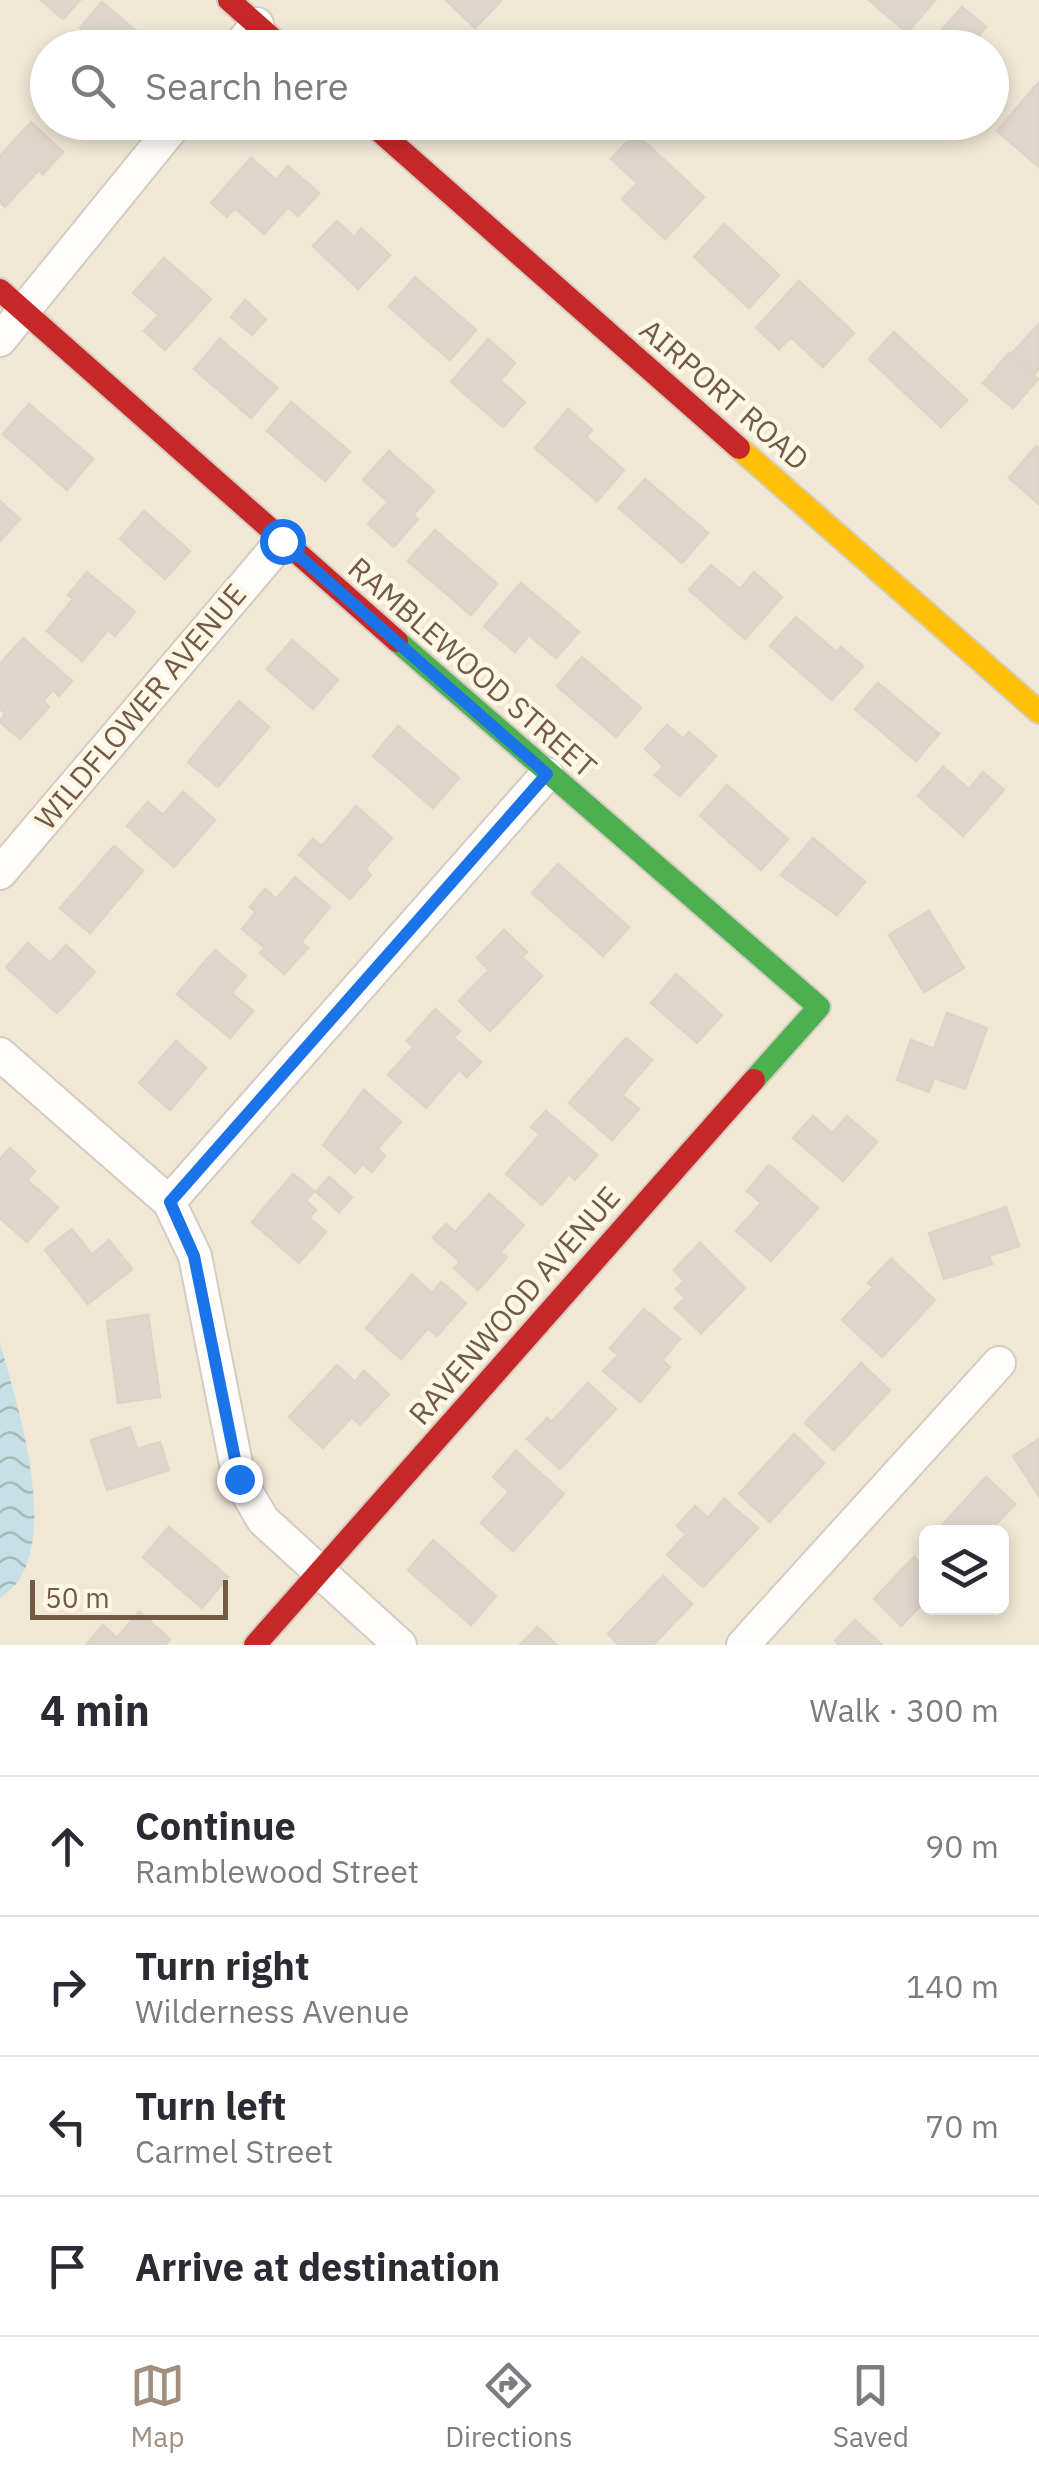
<!DOCTYPE html>
<html lang="en">
<head>
<meta charset="utf-8">
<style>
  body { margin:0; font-family:"IBM Plex Sans",sans-serif; background:#f7f7f7; color:#2b2b33 }
  .controls { position:absolute; right:30px; bottom:30px; display:grid; overflow:hidden; border-radius:15px; box-shadow:0 5px 15px #0003 }
  .controls button { width:90px; height:90px; display:grid; place-items:center; padding:0; border:0; border-bottom:2px solid #e1e1e2; background:#fff; color:#2b2b33; font:50px sans-serif }
  .scale { position:absolute; left:30px; bottom:25px; width:198px; box-sizing:border-box; padding-left:10px; border:5px solid #725a47; border-top:0; font-size:28px; line-height:35px; white-space:nowrap; color:#725a47; -webkit-text-stroke:8px #fff7e5; paint-order:stroke }
  .stop { position:absolute; width:30px; height:30px; margin:-22px; border:8px solid #1a73e8; border-radius:50%; background:#fff }
  .stop.end { background:#1a73e8; border-color:#fff; box-shadow:0 2px 10px #0008 }
  .list { margin:0; padding:0; list-style:none }
  h2 { display:flex; justify-content:space-between; align-items:center; height:130px; margin:0; padding:0 40px; font-size:42px }
  h2 small { font-size:32px; font-weight:400; color:#7c7c81 }
  .list li { display:grid; grid-template-columns:65px 1fr auto; gap:30px; align-items:center; box-sizing:border-box; height:140px; padding:0 40px; border-top:2px solid #e1e1e2 }
  .list b { display:block; font-size:38px; white-space:nowrap }
  .list p { margin:0; font-size:32px; white-space:nowrap; color:#7c7c81 }
  .list em { font-size:32px; font-style:normal; color:#7c7c81 }
  .icon { flex:none; width:55px; height:55px; fill:none; stroke:currentColor; stroke-width:2; stroke-linecap:round; stroke-linejoin:round }
  .map { position:relative; flex:none; width:1039px; height:1645px; overflow:hidden }
  .search { position:absolute; background:#fff; box-shadow:0 5px 15px #0003; left:30px; right:30px; top:30px; height:110px; display:flex; align-items:center; gap:25px; box-sizing:border-box; padding:0 35px; border-radius:55px; color:#7c7c81; font-size:38px }
  .sheet { height:690px; background:#fff }
  nav { display:flex; justify-content:space-around; align-items:center; box-sizing:border-box; height:140px; border-top:2px solid #e1e1e2; background:#fff; font-size:28px; color:#7c7c81 }
  nav a { display:grid; justify-items:center; gap:5px }
  nav .on { color:#a08e7e }
  .map>svg:first-child { display:block }
</style>
</head>
<body>
<div class="map">
<svg width="1039" height="1645" viewBox="0 0 1039 1645">
  <defs>
    <pattern id="water-waves" width="16" height="10" patternUnits="userSpaceOnUse" patternTransform="scale(2.5)"><rect width="16" height="10" fill="#c7e0e5"/><path d="M0 5q4-4 8 0t8 0" fill="none" stroke="#a6b9bb"/></pattern>
  </defs>
  <rect width="100%" height="100%" fill="#f5f0e5"/>
  <!-- residential -->
  <path fill="#f1e7d5" fill-rule="evenodd" d="M0 0H1039V1645H0ZM48 48H992V122H48ZM926 1532H1002V1608H926Z"/>
  <!-- water -->
  <path fill="url(#water-waves)" d="M0 1343C17 1404 54 1518 21 1577 17 1585 6 1593 0 1599Z"/>
  <!-- building -->
  <path fill="#dfd6cb" stroke="#ded3c7" stroke-width="2.5" d="M41 0H80L63 19Z
    M446 0H500L501 1 475 28Z
    M869 0H935L907 33Z
    M102 2 136 31 131 36 144 48H80L89 36 80 28Z
    M962 7 986 27 974 41 982 48H926Z
    M652 35 667 48H641Z
    M992 56 1002 65 992 77Z
    M1039 82V167L997 131Z
    M31 122 63 152 43 174 39 170 5 207 0 202V156Z
    M635 133 704 197 665 239 622 199 637 183 611 159Z
    M251 158 276 180 288 166 319 193 298 216 288 207 264 234 235 208 227 217 211 203Z
    M337 221 354 237 361 228 390 255 358 289 313 246Z
    M724 224 779 275 749 308 694 257Z
    M164 258 211 299 165 350 144 331 159 315 133 293Z
    M415 277 476 330 450 360 389 307Z
    M799 281 854 333 823 367 791 337 779 349 756 328Z
    M245 300 266 319 252 335 231 317Z
    M1039 324V368L1035 373 1012 353Z
    M894 332 967 400 941 427 869 359Z
    M220 339 277 388 251 418 194 369Z
    M488 339 515 363 500 381 525 402 503 427 451 382Z
    M1009 353 1038 379 1013 408 983 383Z
    M291 402 350 452 325 481 267 431Z
    M29 404 93 459 67 490 3 434Z
    M568 409 592 430 586 437 624 470 597 501 535 448Z
    M1036 446 1039 448V504L1009 478Z
    M389 451 434 491 413 515 418 519 394 547 368 524 388 502 363 480Z
    M645 479 708 533 682 563 619 508Z
    M0 501 20 519 0 541Z
    M144 511 190 551 165 579 120 539Z
    M435 530 497 584 471 615 408 561Z
    M711 565 740 589 754 572 782 597 745 639 689 590Z
    M87 572 135 612 115 636 108 630 82 661 47 631 73 599 68 595Z
    M521 583 579 632 556 658 529 635 515 652 484 626Z
    M796 617 836 652 841 647 863 666 832 700 770 646Z
    M23 638 72 681 59 696 53 690 43 701 49 707 20 739 0 722 5 713 0 709V664Z
    M292 640 338 680 313 709 267 669Z
    M582 657 641 708 616 737 557 686Z
    M878 683 939 734 916 761 855 709Z
    M239 701 269 727 218 787 188 762Z
    M667 725 683 739 689 732 716 756 680 796 655 775 663 766 645 749Z
    M398 726 459 778 433 808 373 756Z
    M943 767 969 789 983 772 1004 790 963 836 918 796Z
    M727 785 788 839 761 870 700 816Z
    M183 792 215 820 174 867 127 826 148 802 163 815Z
    M356 806 392 838 365 869 371 875 350 899 299 855 313 839 322 846Z
    M813 838 865 882 837 915 781 875Z
    M114 846 143 871 90 933 60 908Z
    M558 864 629 927 603 956 532 893Z
    M295 877 330 907 301 942 308 948 284 974 260 953 265 948 242 929 256 912 250 907 265 889 276 899Z
    M929 911 964 968 924 992 889 935Z
    M504 930 527 952 522 957 542 976 490 1031 459 1001 489 970 477 958Z
    M28 943 50 963 66 945 95 972 57 1013 6 967Z
    M215 950 246 976 231 993 253 1011 230 1038 177 994Z
    M676 974 722 1015 697 1043 651 1003Z
    M435 1009 460 1031 454 1038 481 1062 467 1077 459 1070 426 1108 388 1075 413 1047 407 1041Z
    M947 1013 987 1028 965 1089 934 1078 929 1092 897 1080 911 1040 934 1049Z
    M626 1038 652 1060 622 1095 639 1109 612 1140 569 1103Z
    M176 1041 206 1068 170 1110 139 1083Z
    M364 1090 401 1122 377 1149 385 1156 372 1172 363 1164 355 1173 323 1145Z
    M546 1111 597 1155 575 1180 569 1174 542 1205 506 1174 540 1134 531 1127Z
    M813 1116 832 1133 847 1116 877 1142 843 1181 793 1138Z
    M10 1148 35 1171 27 1180 58 1207 27 1242 0 1218V1159Z
    M769 1165 818 1208 771 1261 736 1231 761 1203 747 1191Z
    M293 1174 314 1191 306 1201 316 1210 309 1218 326 1232 299 1263 252 1222Z
    M329 1177 352 1197 339 1212 316 1192Z
    M489 1194 524 1225 500 1252 507 1257 478 1290 454 1268 460 1262 433 1238 446 1224 455 1232Z
    M1006 1207 1019 1246 989 1256 992 1264 944 1279 929 1233Z
    M72 1229 92 1255 109 1240 132 1269 88 1304 45 1250Z
    M700 1243 745 1288 701 1333 675 1308 685 1298 676 1289 684 1281 674 1270Z
    M891 1259 935 1300 882 1357 842 1320 873 1287 868 1283Z
    M412 1275 432 1293 441 1282 466 1303 437 1336 428 1328 401 1359 366 1328Z
    M644 1309 680 1339 662 1360 670 1367 640 1402 603 1371 618 1355 610 1348Z
    M148 1315 160 1397 118 1403 107 1321Z
    M861 1363 890 1390 834 1450 805 1423Z
    M337 1365 355 1382 364 1371 389 1394 360 1425 352 1417 323 1448 289 1417Z
    M588 1383 616 1409 560 1469 527 1439 547 1418 551 1422Z
    M130 1427 137 1449 160 1442 169 1470 107 1490 91 1440Z
    M794 1434 824 1463 770 1522 739 1494Z
    M1039 1439V1496L1013 1456Z
    M516 1451 564 1494 513 1551 481 1523 509 1492 493 1477Z
    M986 1477 1015 1504 989 1532H936Z
    M724 1499 758 1528 703 1587 667 1555 686 1534 677 1526 695 1506 708 1518Z
    M169 1527 228 1577 202 1608 143 1557Z
    M433 1540 496 1596 471 1625 408 1570Z
    M914 1557 926 1569V1600L901 1626 874 1599Z
    M663 1576 692 1604 653 1645H619L608 1634Z
    M139 1612 170 1639 165 1645H86L103 1625 117 1638Z
    M855 1620 882 1645H839L835 1641Z
    M537 1627 557 1645H520Z"/>
  <g fill="none" stroke-linecap="round" stroke-linejoin="round">
    <defs>
      <path id="street" d="M238 48 257 24
        M0 340 177 122
        M0 873 282 541
        M0 1054 169 1202 195 1256 239 1479 263 1520 400 1645
        M169 1202 547 774
        M743 1645 999 1363"/>
      <path id="fast" d="M397 641 819 1007 754 1080"/>
      <path id="slow" d="M739 448 1039 712"/>
      <path id="jam" d="M229 0 283 48
        M369 122 739 448
        M0 290 397 641
        M255 1645 754 1080"/>
    </defs>
    <!-- street casing -->
    <use href="#street" stroke="#d4cbc1" stroke-width="36"/>
    <!-- fast casing -->
    <use href="#fast" stroke="#d6cdc2" stroke-width="26"/>
    <!-- slow casing -->
    <use href="#slow" stroke="#d6cdc2" stroke-width="26"/>
    <!-- jam casing -->
    <use href="#jam" stroke="#d6cdc2" stroke-width="26"/>
    <!-- street -->
    <use href="#street" stroke="#fefdfb" stroke-width="32"/>
    <!-- fast -->
    <use href="#fast" stroke="#4caf50" stroke-width="22"/>
    <!-- slow -->
    <use href="#slow" stroke="#ffc107" stroke-width="22"/>
    <!-- jam -->
    <use href="#jam" stroke="#c62828" stroke-width="22"/>
  </g>
  <g fill="none" stroke-linecap="round" stroke-linejoin="round">
    <!-- route -->
    <path stroke="#1a73e8" stroke-width="12" d="M239 1479 194 1256 170 1202 547 774 282 541"/>
  </g>
  <g text-anchor="middle" stroke-width="9" stroke-linejoin="round" paint-order="stroke">
    <!-- street labels -->
    <g font-size="30" fill="#725a47" stroke="#fff7e5">
      <text transform="translate(724 395) rotate(41)" y="10">AIRPORT ROAD</text>
      <text transform="translate(472 668) rotate(41)" y="10">RAMBLEWOOD STREET</text>
      <text transform="translate(141 707) rotate(-50)" y="10">WILDFLOWER AVENUE</text>
      <text transform="translate(515 1306) rotate(-49)" y="10">RAVENWOOD AVENUE</text>
    </g>
  </g>
</svg>
<div class="controls">
<button><svg class="icon" aria-label="layers" viewBox="0 0 24 24"><path d="M12 4l9 5-9 5-9-5zM3 14l9 5 9-5"/></svg></button>
</div>
<div class="scale">50 m</div>
<div class="stop" style="left:282px;top:541px"></div>
<div class="stop end" style="left:239px;top:1479px"></div>
<div class="search"><svg class="icon" aria-label="search" viewBox="0 0 24 24"><circle cx="10" cy="10" r="6"/><path d="M15 15l6 6"/></svg>Search here</div>
</div>
<section class="sheet">
<h2>4 min<small>Walk · 300 m</small></h2>
<ul class="list">
<li><svg class="icon" aria-label="ahead" viewBox="0 0 24 24"><path d="M12 20V5M6 11l6-6 6 6"/></svg><div><b>Continue</b><p>Ramblewood Street</p></div><em>90 m</em></li>
<li><svg class="icon" aria-label="right" viewBox="0 0 24 24"><path d="M7 20v-9h11M14 6l5 5-5 5"/></svg><div><b>Turn right</b><p>Wilderness Avenue</p></div><em>140 m</em></li>
<li><svg class="icon" aria-label="left" viewBox="0 0 24 24"><path d="M17 20v-9H6M10 6l-5 5 5 5"/></svg><div><b>Turn left</b><p>Carmel Street</p></div><em>70 m</em></li>
<li><svg class="icon" aria-label="arrive" viewBox="0 0 24 24"><path d="M6 21V4h12l-3 4 3 4H6"/></svg><div><b>Arrive at destination</b></div></li>
</ul>
</section>
<nav>
<a class="on"><svg class="icon" aria-label="map" viewBox="0 0 24 24"><path d="M3 6l6-2 6 2 6-2v14l-6 2-6-2-6 2zM9 4v14M15 6v14"/></svg>Map</a>
<a><svg class="icon" aria-label="directions" viewBox="0 0 24 24"><path d="M12 3l9 9-9 9-9-9zM9 14v-3h6M13 9l2 2-2 2"/></svg>Directions</a>
<a><svg class="icon" aria-label="saved" viewBox="0 0 24 24"><path d="M7 4h10v16l-5-4-5 4z"/></svg>Saved</a>
</nav>
</body>
</html>
